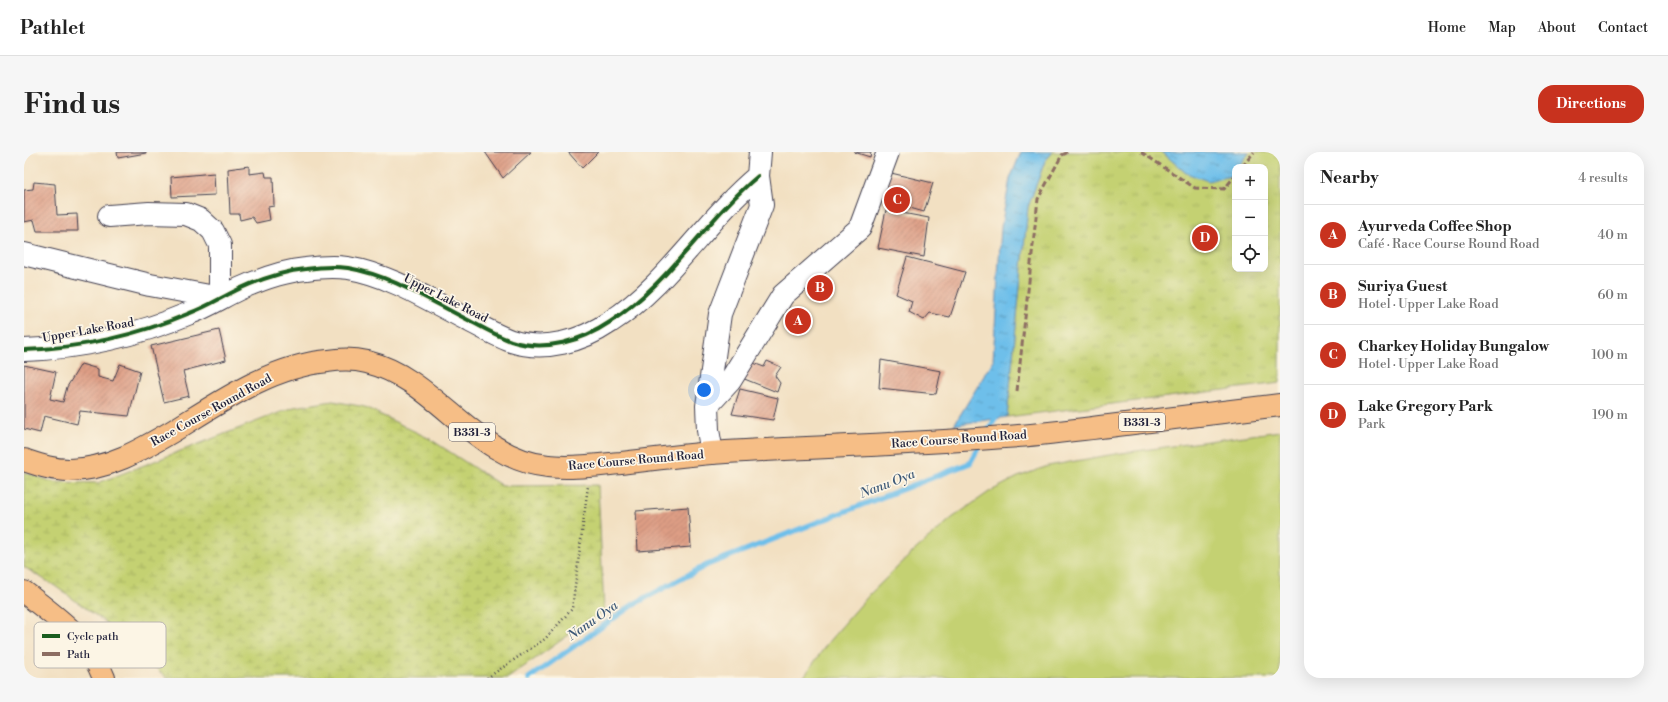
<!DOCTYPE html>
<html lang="en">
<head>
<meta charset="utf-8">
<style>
  body { margin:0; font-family:"Libre Bodoni",serif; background:#f6f6f6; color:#222 }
  .controls { position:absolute; right:12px; top:12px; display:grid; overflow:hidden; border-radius:8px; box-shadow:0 4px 16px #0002 }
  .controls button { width:36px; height:36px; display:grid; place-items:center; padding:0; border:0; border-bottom:1px solid #e0e0e0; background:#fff; color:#222; font:20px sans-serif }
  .you { position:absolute; left:680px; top:238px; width:14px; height:14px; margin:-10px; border:3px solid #fff; border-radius:50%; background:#1a73e8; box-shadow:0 0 0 6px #1a73e833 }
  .badge { display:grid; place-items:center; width:26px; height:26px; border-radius:50%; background:#c8321e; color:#fff; font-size:13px; font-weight:700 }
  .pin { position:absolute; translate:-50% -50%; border:2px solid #fff; box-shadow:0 1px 4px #0006 }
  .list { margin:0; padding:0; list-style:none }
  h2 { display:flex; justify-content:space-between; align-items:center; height:52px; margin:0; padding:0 16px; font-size:17px }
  h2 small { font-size:13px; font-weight:400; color:#767676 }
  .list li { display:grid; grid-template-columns:26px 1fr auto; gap:12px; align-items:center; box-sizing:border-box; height:60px; padding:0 16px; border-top:1px solid #e0e0e0 }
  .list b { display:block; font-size:15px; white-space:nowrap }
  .list p { margin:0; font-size:13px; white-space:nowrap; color:#767676 }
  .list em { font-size:13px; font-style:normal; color:#767676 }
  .icon { flex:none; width:22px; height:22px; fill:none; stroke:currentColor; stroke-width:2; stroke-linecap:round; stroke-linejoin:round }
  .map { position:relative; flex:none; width:1256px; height:526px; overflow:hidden; border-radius:16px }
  header { display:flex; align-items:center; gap:24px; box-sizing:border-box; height:56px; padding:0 20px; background:#fff; border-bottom:1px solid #e0e0e0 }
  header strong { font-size:19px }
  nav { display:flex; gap:22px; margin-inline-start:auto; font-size:14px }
  .intro { display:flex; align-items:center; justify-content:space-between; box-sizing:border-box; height:96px; padding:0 24px }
  h1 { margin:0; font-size:28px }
  .button { padding:10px 18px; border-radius:16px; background:#c8321e; color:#fff; font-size:14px; font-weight:700 }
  main { display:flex; gap:24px; padding:0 24px }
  aside { flex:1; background:#fff; border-radius:16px; box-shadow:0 4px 16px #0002 }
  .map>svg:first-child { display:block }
</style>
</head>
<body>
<header>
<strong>Pathlet</strong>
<nav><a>Home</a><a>Map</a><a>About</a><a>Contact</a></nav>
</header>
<div class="intro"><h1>Find us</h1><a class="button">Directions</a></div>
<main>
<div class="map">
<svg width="1256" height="526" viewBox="0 0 1256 526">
  <defs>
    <pattern id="grass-tufts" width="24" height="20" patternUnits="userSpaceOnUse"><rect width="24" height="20" fill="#c4d172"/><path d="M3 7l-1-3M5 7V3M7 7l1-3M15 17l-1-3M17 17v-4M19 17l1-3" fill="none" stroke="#a8b364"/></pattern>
    <pattern id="wetland-marsh" width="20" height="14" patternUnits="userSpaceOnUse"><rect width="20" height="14" fill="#c4d172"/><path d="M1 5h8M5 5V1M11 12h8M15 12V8" fill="none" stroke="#a8b364"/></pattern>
    <pattern id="water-ripples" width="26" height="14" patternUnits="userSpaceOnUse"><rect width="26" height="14" fill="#6ebfea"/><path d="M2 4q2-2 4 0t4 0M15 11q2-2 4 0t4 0" fill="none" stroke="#5a9bbf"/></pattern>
    <pattern id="building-hatch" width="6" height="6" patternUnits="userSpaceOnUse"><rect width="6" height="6" fill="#de9e85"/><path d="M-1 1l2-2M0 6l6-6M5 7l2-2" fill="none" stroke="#b4806e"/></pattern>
  </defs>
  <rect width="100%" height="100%" fill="#fcf5e5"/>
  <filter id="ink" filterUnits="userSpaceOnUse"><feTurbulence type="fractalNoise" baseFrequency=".025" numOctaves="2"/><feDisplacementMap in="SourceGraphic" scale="8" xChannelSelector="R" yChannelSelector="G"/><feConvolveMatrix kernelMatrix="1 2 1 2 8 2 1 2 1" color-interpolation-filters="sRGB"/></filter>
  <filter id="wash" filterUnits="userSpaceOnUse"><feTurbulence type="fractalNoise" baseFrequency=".012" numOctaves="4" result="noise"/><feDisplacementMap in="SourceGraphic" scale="16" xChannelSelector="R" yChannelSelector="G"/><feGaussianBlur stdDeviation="0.9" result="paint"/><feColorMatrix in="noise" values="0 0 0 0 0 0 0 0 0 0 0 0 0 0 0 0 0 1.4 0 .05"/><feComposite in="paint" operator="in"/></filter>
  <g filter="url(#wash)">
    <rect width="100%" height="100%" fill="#f2e0c2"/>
    <!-- grass -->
    <path fill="url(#grass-tufts)" stroke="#737a56" d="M1029 0H1138L1162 21 1207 24 1211 19V117H1241V15H1214L1225 0H1256V231L983 265 1004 55 1021 9Z"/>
    <!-- wetland -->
    <path fill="url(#wetland-marsh)" stroke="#737a56" d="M309 249 341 255 406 287 478 334 574 333 580 458 484 526H143L81 470 31 434 0 415V320L29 330 74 331 270 255Z"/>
    <!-- pitch -->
    <path fill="#c4d172" stroke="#737a56" d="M1256 279V526H779L805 489 847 441 890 399 928 366 965 340 994 325 1024 314 1091 302Z"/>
    <!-- water -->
    <path fill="url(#water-ripples)" stroke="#487092" d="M997 0H1029L1021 9 1004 55 983 265 930 273 969 209 977 75 986 27Z
      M1138 0H1225L1214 15H1211V19L1207 24 1184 29 1162 21Z"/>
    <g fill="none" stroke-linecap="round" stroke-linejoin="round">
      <!-- stream -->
      <path stroke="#6ebfea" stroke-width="5.5" d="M963 281 972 265 973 260
        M505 526 610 452 683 413 946 311 957 291"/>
    </g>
    <g id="blocks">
      <!-- building -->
      <path fill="url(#building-hatch)" d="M93 0H122V1L94 6Z
        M461 0H507L479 26Z
        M544 0H574L558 16Z
        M830 0H847L846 5Z
        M225 14V22L241 20 242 25H249L250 54 244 55 246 68 232 71 228 65 216 68 215 62H206L204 17Z
        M190 21 191 43 148 45 147 25Z
        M867 21 909 31 900 60 858 48Z
        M10 30 31 32 33 63 53 62 54 79H13L10 68 0 70V38L9 37Z
        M862 58 905 66 900 105 854 96Z
        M883 105 941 120 926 165 906 161 900 168 885 160 888 149 872 142Z
        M195 178 202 208 159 219 165 244 140 250 127 194Z
        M857 208 917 219 912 242 855 236Z
        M724 209 740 215 743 209 757 215 751 224 756 231 753 240 718 226Z
        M57 212 74 217V225L89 229 96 212 116 219 105 264 56 259 53 272 20 264 16 281 0 277V213L32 220 26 247 39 250 43 235Z
        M716 237 754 246 749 268 708 262Z
        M664 355 667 395 614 399 612 359Z"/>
    </g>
  </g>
  <g filter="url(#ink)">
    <use href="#blocks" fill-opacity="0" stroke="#413e4f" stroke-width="1"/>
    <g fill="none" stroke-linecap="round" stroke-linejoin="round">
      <defs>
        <path id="minor" d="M0 102 126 133 196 146V93L189 79 177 68 162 62 125 61 85 64
          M0 198C57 196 114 183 166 161 183 155 198 145 215 137 235 128 260 119 282 117 296 115 311 114 324 116 367 123 408 150 446 169 459 176 473 184 487 189 521 200 558 189 586 170 645 132 681 68 734 24
          M683 254 706 229 759 143 836 76 864 0
          M688 301 684 278 683 254 696 162 738 53 734 24 736 0"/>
        <path id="major" d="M0 308C15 313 29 318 45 318 83 318 117 298 149 279 196 250 247 214 304 209 317 207 331 207 343 210 413 227 450 307 524 314 548 317 573 313 597 311 632 307 667 302 702 300 795 295 888 292 980 285 1015 283 1050 278 1085 274 1142 267 1199 260 1256 253
          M0 440C31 464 66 488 80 526"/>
      </defs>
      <!-- minor casing -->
      <use href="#minor" stroke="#413e4f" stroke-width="24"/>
      <!-- major casing -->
      <use href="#major" stroke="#413e4f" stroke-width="24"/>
      <!-- path -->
      <path stroke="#413e4f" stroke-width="2.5" stroke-dasharray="1 3" stroke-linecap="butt" d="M463 526 521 487 548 457 564 334"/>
      <!-- minor -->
      <use href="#minor" stroke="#fff" stroke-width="22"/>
      <!-- major -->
      <use href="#major" stroke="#f6be86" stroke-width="22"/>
      <!-- quiet -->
      <path stroke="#8d6e63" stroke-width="3" stroke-dasharray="6 3" stroke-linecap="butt" d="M1117 0 1171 36 1200 37 1211 24
        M1218 15 1230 0
        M993 239 1014 47 1038 3 1045 0"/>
      <defs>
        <path id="cycleway" d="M0 198C57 196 114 183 166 161 183 155 198 145 215 137 235 128 260 119 282 117 296 115 311 114 324 116 367 123 408 150 446 169 459 176 473 184 487 189 521 200 558 189 586 170 645 132 681 68 734 24"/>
      </defs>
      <!-- cycleway casing -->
      <use href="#cycleway" stroke="#fcf5e5" stroke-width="6"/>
      <!-- cycleway -->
      <use href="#cycleway" stroke="#1b5e20" stroke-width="4"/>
    </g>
  </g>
  <g text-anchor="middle" stroke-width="3.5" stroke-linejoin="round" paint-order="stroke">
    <!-- shield labels -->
    <g fill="#fcf5e5" stroke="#63616e" stroke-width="1">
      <rect x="1095" y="261" width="46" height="18" rx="3"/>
      <rect x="425" y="271" width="46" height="18" rx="3"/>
    </g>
    <g font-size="11" font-weight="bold" fill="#22223b">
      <text x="1118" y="274">B331-3</text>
      <text x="448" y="284">B331-3</text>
    </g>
    <!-- street labels -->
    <g font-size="12" fill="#22223b" stroke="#fcf5e5">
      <text transform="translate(422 146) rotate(27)" y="4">Upper Lake Road</text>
      <text transform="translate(64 178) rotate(-10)" y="4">Upper Lake Road</text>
      <text transform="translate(187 258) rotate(-29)" y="4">Race Course Round Road</text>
      <text transform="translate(935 287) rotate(-4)" y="4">Race Course Round Road</text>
      <text transform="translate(612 308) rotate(-5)" y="4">Race Course Round Road</text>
    </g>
    <!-- water labels -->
    <g font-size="13" font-style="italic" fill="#3d5978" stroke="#fcf5e5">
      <text transform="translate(863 331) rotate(-21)" y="5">Nanu Oya</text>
      <text transform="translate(568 468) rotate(-35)" y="5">Nanu Oya</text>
    </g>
  </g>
  <!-- legend -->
  <rect x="10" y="470" width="132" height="46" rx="6" fill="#fcf5e5" stroke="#bbb6b2" stroke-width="1"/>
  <rect x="18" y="482" width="18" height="4" fill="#1b5e20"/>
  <rect x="18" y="500" width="18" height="4" fill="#8d6e63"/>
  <g font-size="11" fill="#22223b">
    <text x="43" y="488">Cycle path</text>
    <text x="43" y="506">Path</text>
  </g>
</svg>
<div class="controls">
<button>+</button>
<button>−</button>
<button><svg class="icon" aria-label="locate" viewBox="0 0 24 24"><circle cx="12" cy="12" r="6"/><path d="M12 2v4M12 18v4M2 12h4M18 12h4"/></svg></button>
</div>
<div class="you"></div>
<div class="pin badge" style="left:774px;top:169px">A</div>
<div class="pin badge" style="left:796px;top:136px">B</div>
<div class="pin badge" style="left:873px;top:48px">C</div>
<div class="pin badge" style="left:1181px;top:86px">D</div>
</div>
<aside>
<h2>Nearby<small>4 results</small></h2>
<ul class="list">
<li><span class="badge">A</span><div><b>Ayurveda Coffee Shop</b><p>Café · Race Course Round Road</p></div><em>40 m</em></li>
<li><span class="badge">B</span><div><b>Suriya Guest</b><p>Hotel · Upper Lake Road</p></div><em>60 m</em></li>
<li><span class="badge">C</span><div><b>Charkey Holiday Bungalow</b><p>Hotel · Upper Lake Road</p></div><em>100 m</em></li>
<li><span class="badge">D</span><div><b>Lake Gregory Park</b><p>Park</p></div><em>190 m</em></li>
</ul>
</aside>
</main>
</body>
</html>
